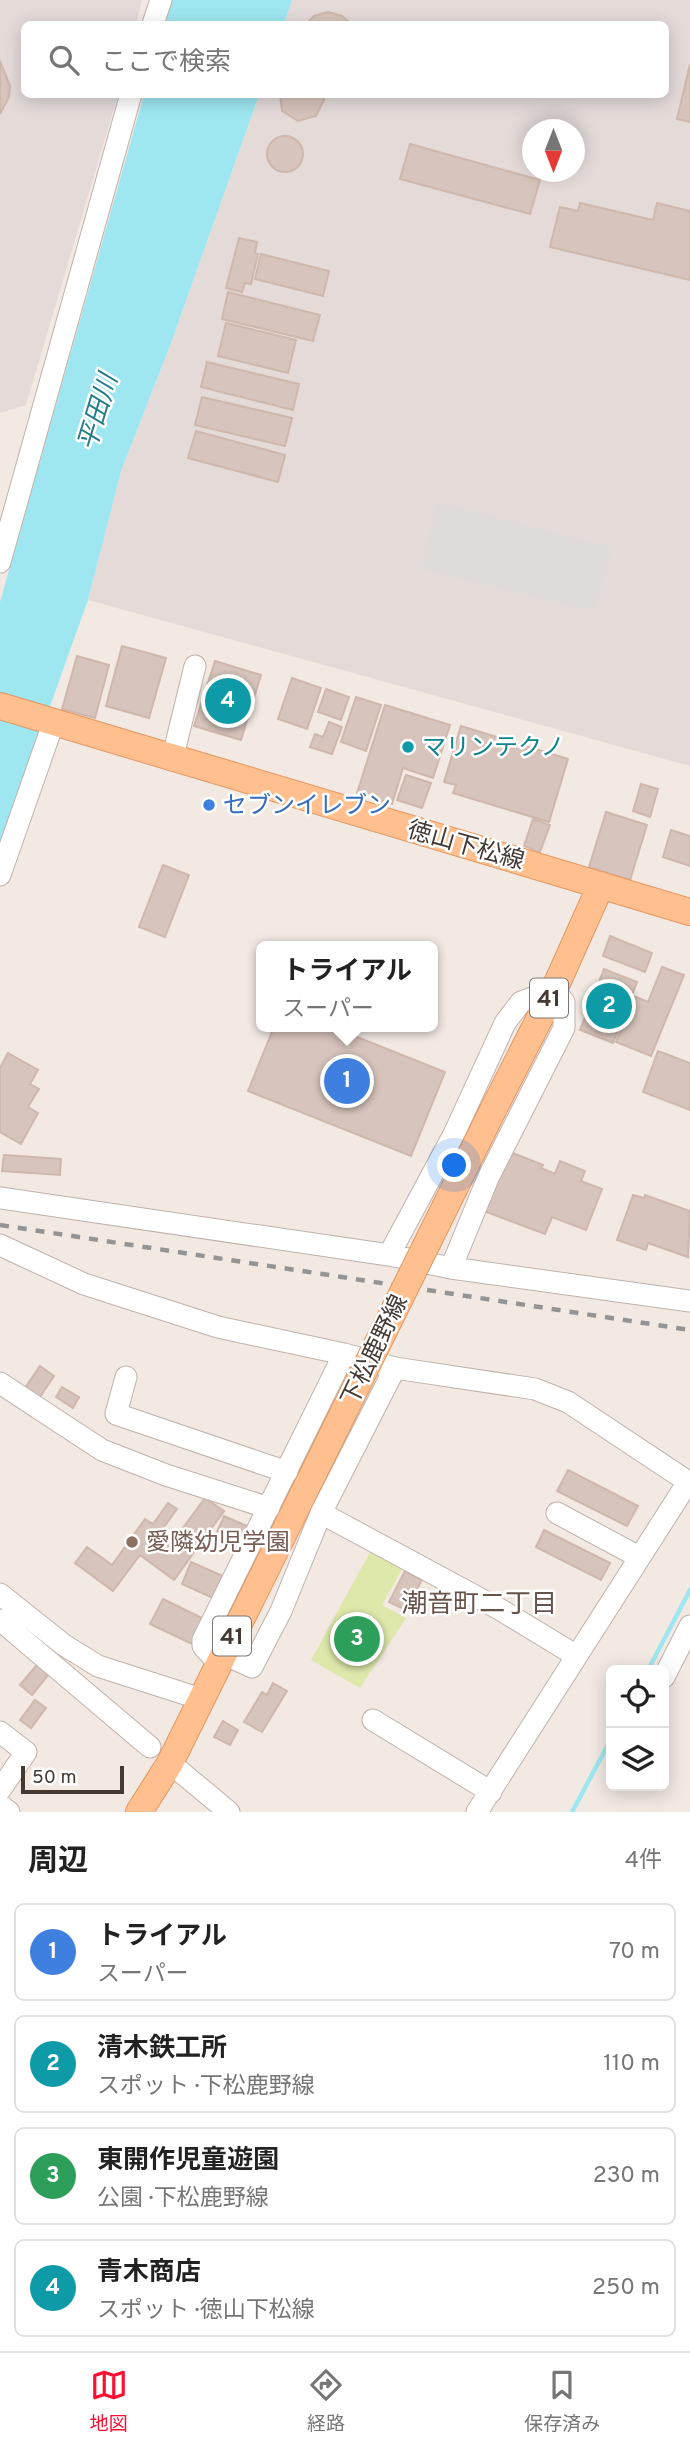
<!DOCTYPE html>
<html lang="ja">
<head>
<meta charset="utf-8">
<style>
  body { margin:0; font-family:Overpass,"Noto Sans JP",sans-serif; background:#f2f2f2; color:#222 }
  .controls { position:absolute; right:21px; bottom:21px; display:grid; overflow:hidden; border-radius:10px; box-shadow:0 4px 18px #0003 }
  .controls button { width:63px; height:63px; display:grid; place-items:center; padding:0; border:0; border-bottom:2px solid #e0e0e0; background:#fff; color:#222; font:35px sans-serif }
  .compass { position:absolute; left:522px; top:119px; width:63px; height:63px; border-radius:50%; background:#fff; box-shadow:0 4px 18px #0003; rotate:180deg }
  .scale { position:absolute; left:21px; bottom:18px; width:103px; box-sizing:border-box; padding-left:7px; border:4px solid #443933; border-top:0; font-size:19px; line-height:24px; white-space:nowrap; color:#443933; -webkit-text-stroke:5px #fff; paint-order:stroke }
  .you { position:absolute; left:455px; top:1166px; width:24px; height:24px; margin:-18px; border:5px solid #fff; border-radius:50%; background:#1a73e8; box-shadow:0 0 0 10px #1a73e833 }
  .badge { display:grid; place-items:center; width:46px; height:46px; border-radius:50%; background:#fd0f31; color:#fff; font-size:23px; font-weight:700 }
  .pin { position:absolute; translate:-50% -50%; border:4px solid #fff; box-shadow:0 2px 7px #0006 }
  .popup { position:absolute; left:256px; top:941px; width:182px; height:91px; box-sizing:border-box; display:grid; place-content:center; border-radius:10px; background:#fff; filter:drop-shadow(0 2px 5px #0005); font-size:23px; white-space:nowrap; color:#767676 }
  .popup b { font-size:26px; color:#222 }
  .popup::after { content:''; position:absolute; left:50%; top:100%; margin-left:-14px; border:14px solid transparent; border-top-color:#fff }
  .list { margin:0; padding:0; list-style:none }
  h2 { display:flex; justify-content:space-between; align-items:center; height:91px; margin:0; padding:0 28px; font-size:30px }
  h2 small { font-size:23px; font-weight:400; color:#767676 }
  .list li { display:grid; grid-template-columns:46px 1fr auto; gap:21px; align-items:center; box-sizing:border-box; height:98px; margin:0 14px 14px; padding:0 14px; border:2px solid #e0e0e0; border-radius:10px }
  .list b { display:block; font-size:26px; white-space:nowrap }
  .list p { margin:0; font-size:23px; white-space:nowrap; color:#767676 }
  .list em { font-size:23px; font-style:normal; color:#767676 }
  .icon { flex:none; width:38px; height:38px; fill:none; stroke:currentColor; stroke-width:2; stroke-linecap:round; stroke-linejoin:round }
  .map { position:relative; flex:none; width:690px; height:1812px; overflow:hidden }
  .search { position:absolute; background:#fff; box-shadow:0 4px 18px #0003; left:21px; right:21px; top:21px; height:77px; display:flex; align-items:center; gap:18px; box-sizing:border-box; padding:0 24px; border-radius:10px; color:#767676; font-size:26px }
  .sheet { height:539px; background:#fff }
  nav { display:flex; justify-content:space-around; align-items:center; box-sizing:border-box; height:98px; border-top:2px solid #e0e0e0; background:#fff; font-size:19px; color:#767676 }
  nav a { display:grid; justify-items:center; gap:4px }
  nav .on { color:#fd0f31 }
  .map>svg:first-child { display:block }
</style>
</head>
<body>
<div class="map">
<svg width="690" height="1812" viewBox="0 0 690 1812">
  <rect width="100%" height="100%" fill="#f2e9e3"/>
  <!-- industrial -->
  <path fill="#e4dbd9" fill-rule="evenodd" d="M0 0H142L136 24H24V94L118 95 26 405 0 413Z
    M292 0H690V766L88 600 121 471 171 343 259 95 666 94V24H284ZM532 130H574V172H532Z"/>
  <!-- green -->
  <path fill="#dee8ab" d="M370 1552 403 1567 382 1605 406 1618 360 1688 311 1660Z"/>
  <!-- parking -->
  <path fill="#dfdbd9" d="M436 501 613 548 595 612 421 569Z"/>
  <!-- water -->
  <path fill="#9ee7f1" d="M171 0H292L284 24H164Z
    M144 95H259L171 343 121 471 88 600 0 846V602Z"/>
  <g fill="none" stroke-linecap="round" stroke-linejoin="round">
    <!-- stream -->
    <path stroke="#9ee7f1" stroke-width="4.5" d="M648 1670 690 1590
      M572 1812 611 1739"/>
  </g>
  <!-- building -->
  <path fill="#d7c4bc" stroke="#cfb7ac" stroke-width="2" d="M328 12 342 16 351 24H306L314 16Z
    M0 61 10 86 9 97 0 114Z
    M690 64V122L677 119Z
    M280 94H324V100L316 116 298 121 282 111Z
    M267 154a18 18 0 1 1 36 0a18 18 0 1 1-36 0Z
    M410 144 540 180 530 214 400 179Z
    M580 203 653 220 657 203 690 211V280L550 247 560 207 578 211Z
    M239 238 257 242 255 253 258 254 251 284 245 283 242 292 226 288Z
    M261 254 329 271 323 296 255 279Z
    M228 292 320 315 313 341 222 319Z
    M226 323 296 340 288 373 218 356Z
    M207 362 299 384 293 410 201 387Z
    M202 397 292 418 285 446 195 425Z
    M196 431 285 455 278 482 188 458Z
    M122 646 166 658 149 718 106 706Z
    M77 656 109 665 95 718 62 709Z
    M215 661 261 675 241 740 194 726Z
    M292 678 321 688 307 729 278 719Z
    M326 689 349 697 341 720 318 712Z
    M356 697 381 705 366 751 341 742Z
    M385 705 450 725 433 778 403 768 392 804 357 793Z
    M329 722 342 727 332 754 310 747 315 734 323 737Z
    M461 726 568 759 549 822 453 793 456 785 444 782Z
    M406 775 431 783 422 808 397 800Z
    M641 784 658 789 650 817 633 811Z
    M606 812 647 825 630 880 589 867Z
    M533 819 550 825 540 852 524 846Z
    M671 830 690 836V866L663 857Z
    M163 865 189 875 165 937 139 927Z
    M610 936 652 953 645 972 603 956Z
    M662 967 684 975 651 1056 616 1042 634 996 648 1002Z
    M604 969 637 982 613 1043 580 1030Z
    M274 1027H332L445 1072 411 1156 248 1091Z
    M658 1051 690 1063V1110L643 1092Z
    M8 1053 38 1070 30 1084 39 1089 28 1107 38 1113 21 1144 0 1132V1068Z
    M505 1150 543 1165 541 1168 555 1174 560 1161 585 1171 581 1181 602 1189 586 1230 552 1217 545 1234 481 1210Z
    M4 1155 61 1159 60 1175 2 1171Z
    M633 1195 644 1198 645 1195 690 1211 688 1257 648 1243 646 1250 617 1240Z
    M40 1366 54 1376 40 1397 25 1388Z
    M62 1387 79 1397 73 1408 56 1397Z
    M568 1470 638 1506 627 1526 557 1491Z
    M205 1498 224 1511 174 1580 140 1555 113 1591 75 1563 87 1547 112 1565 145 1519 153 1524 168 1503 177 1509 158 1535 171 1544Z
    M224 1516 249 1527 241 1545 216 1534Z
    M544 1530 610 1563 601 1580 536 1547Z
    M191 1562 225 1577 215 1599 182 1584Z
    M405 1571 422 1580 406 1610 389 1602Z
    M163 1599 204 1619 192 1644 150 1624Z
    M42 1659 53 1669 32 1695 20 1685Z
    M273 1683 287 1691 262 1732 244 1722 262 1692 267 1695Z
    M35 1700 46 1708 31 1728 20 1720Z
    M223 1721 238 1730 230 1745 214 1737Z"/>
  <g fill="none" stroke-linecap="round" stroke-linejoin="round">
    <defs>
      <path id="minor" d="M153 24 161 0
        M0 562 131 94
        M172 760 195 666
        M0 875 54 721
        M0 1198 389 1255 451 1268 690 1301
        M0 1245 84 1284 218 1327 344 1354 395 1368 535 1389 568 1402 690 1483
        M389 1255 454 1134 505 1023 521 1002 554 990 564 1002V1028L488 1178 451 1268
        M126 1377 116 1414 287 1472
        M0 1383 102 1450 166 1475 269 1508
        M321 1513 501 1610 575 1655
        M557 1513 639 1557
        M0 1594 64 1645 98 1666 201 1699
        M0 1620 150 1747
        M224 1654 252 1667 281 1611 321 1513 395 1368
        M219 1664 203 1646V1640L344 1354
        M664 1677 690 1626
        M373 1720 491 1792
        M0 1732 26 1752 0 1790
        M170 1763 229 1812
        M0 1805 9 1812
        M477 1812 688 1482"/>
      <path id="major" d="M0 706 690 912
        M493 1110 554 990 601 885
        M139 1812 170 1763 321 1458"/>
    </defs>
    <!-- minor casing -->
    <use href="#minor" stroke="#c0b2a9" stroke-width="23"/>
    <!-- major casing -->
    <use href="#major" stroke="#e5955e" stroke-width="28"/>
    <!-- minor -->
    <use href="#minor" stroke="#fff" stroke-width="21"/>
    <!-- major -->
    <use href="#major" stroke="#ffbf8f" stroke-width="26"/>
    <!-- rail -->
    <path stroke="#949494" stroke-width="4.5" stroke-dasharray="9 9" stroke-linecap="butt" d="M0 1225 690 1330"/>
    <defs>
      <path id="major-bridge" d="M321 1458 493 1110"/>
    </defs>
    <!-- major-bridge casing -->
    <use href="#major-bridge" stroke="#e5955e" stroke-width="28" stroke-linecap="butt"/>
    <!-- major-bridge -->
    <use href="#major-bridge" stroke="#ffbf8f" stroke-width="26"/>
  </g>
  <!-- markers -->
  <circle fill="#0f9aa8" stroke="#fff" stroke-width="2.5" cx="408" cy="747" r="7"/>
  <circle fill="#3f7fe0" stroke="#fff" stroke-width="2.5" cx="209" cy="805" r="7"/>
  <circle fill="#8d6e63" stroke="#fff" stroke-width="2.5" cx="132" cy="1542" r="7"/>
  <g text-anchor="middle" stroke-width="5" stroke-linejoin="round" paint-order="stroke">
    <!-- shield labels -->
    <g fill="#fff" stroke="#7c7470" stroke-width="2">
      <rect x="530" y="978.5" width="38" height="39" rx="5"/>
      <rect x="213" y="1616.5" width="38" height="39" rx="5"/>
    </g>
    <g font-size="23" font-weight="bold" fill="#443933">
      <text x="549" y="1006">41</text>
      <text x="232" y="1644">41</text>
    </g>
    <!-- culture labels -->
    <g font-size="24" fill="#0d838f" stroke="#fff" text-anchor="start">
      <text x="422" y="755">マリンテクノ</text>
    </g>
    <!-- shop labels -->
    <g font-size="24" fill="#366cbe" stroke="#fff" text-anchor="start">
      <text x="223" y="813">セブンイレブン</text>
    </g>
    <!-- street labels -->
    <g font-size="24" fill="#443933" stroke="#fff">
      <text transform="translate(466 845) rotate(16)" y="8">徳山下松線</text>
      <text transform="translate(374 1350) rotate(-64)" y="8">下松鹿野線</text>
    </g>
    <!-- education labels -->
    <g font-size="24" fill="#785e54" stroke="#fff" text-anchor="start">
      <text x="146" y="1550">愛隣幼児学園</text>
    </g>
    <!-- water labels -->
    <g font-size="26" font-style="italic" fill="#257c89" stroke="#fff">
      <text transform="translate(97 412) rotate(-73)" y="9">平田川</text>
    </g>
    <!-- neighbourhood labels -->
    <g font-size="26" fill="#67534b" stroke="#fff">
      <text x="479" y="1612">潮音町二丁目</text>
    </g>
  </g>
</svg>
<div class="controls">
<button><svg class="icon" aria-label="locate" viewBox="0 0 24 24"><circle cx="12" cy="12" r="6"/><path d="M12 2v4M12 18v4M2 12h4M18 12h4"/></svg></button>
<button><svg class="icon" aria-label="layers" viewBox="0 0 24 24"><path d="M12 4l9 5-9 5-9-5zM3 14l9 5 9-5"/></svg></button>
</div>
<svg class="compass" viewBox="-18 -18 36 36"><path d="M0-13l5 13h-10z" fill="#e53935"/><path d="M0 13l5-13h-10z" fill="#767676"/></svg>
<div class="scale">50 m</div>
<div class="you"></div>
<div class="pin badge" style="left:347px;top:1081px;background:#3f7fe0">1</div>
<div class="popup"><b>トライアル</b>スーパー</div>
<div class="pin badge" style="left:609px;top:1006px;background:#0f9aa8">2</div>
<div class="pin badge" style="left:357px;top:1639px;background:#2e9e5b">3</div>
<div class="pin badge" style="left:228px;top:701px;background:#0f9aa8">4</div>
<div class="search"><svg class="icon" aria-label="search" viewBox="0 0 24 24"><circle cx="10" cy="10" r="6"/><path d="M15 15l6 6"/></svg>ここで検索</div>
</div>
<section class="sheet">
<h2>周辺<small>4件</small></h2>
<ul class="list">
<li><span class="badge" style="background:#3f7fe0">1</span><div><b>トライアル</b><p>スーパー</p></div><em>70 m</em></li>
<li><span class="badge" style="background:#0f9aa8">2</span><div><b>清木鉄工所</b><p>スポット · 下松鹿野線</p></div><em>110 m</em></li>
<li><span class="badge" style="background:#2e9e5b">3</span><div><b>東開作児童遊園</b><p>公園 · 下松鹿野線</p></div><em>230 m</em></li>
<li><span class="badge" style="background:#0f9aa8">4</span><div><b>青木商店</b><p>スポット · 徳山下松線</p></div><em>250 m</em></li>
</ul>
</section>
<nav>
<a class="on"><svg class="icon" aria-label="map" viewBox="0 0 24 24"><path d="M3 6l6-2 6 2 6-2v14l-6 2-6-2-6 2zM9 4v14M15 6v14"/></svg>地図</a>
<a><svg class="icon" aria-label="directions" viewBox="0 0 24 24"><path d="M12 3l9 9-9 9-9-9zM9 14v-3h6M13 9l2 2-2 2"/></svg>経路</a>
<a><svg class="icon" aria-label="saved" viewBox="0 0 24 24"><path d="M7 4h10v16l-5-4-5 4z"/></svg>保存済み</a>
</nav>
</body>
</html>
